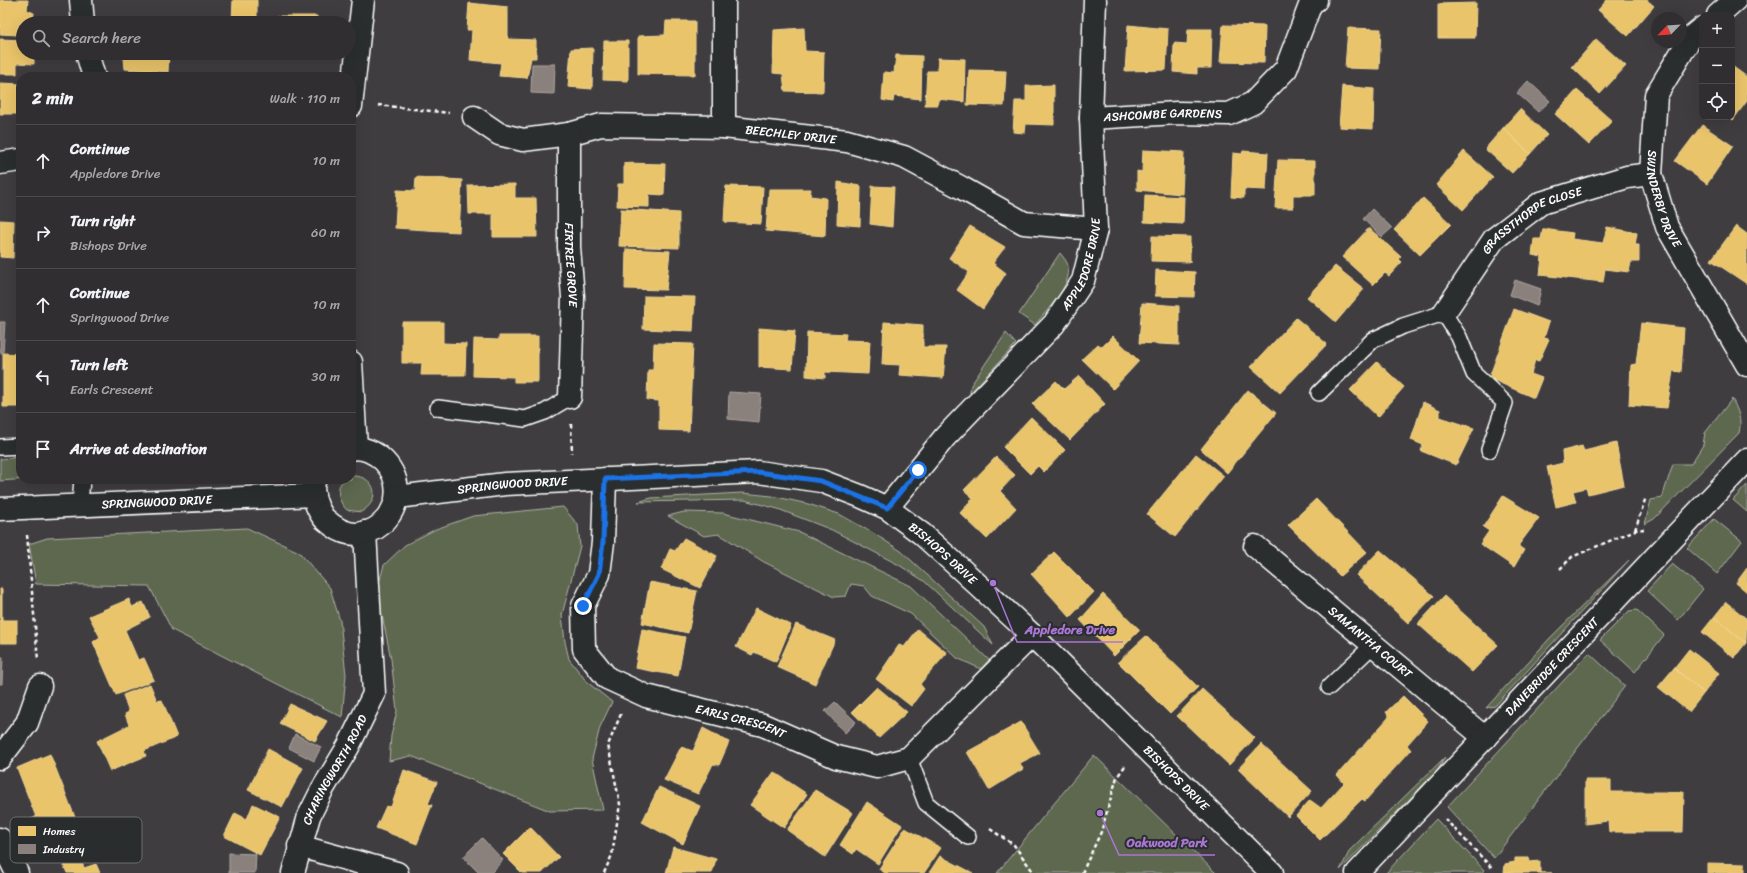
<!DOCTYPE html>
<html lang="en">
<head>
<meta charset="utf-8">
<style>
  body { margin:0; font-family:Sriracha,sans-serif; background:#3c3a3c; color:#f1f3f6 }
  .controls { position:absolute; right:12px; top:12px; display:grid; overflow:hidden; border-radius:8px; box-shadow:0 4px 16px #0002 }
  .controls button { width:36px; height:36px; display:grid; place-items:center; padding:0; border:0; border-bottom:1px solid #4b4a4c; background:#302e30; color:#f1f3f6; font:20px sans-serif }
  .compass { position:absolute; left:1651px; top:12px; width:36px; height:36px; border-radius:50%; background:#302e30; box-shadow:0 4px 16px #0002; rotate:245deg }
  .stop { position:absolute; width:12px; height:12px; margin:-9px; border:3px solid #1a73e8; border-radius:50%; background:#fff }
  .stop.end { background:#1a73e8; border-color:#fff; box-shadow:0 1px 4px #0008 }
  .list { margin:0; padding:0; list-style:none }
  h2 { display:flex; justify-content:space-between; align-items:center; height:52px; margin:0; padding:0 16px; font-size:17px }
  h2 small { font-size:13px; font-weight:400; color:#a8a8ab }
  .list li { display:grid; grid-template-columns:26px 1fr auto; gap:12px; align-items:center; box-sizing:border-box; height:72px; padding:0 16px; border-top:1px solid #4b4a4c }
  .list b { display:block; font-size:15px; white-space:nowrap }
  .list p { margin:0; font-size:13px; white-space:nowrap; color:#a8a8ab }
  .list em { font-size:13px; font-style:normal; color:#a8a8ab }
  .icon { flex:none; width:22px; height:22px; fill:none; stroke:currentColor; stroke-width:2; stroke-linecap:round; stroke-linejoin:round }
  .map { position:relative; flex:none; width:1747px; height:873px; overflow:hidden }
  .search { position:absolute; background:#302e30; box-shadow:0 4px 16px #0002; left:16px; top:16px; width:340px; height:44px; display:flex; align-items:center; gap:10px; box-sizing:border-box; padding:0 14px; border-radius:22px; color:#a8a8ab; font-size:15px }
  .panel { position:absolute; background:#302e30; box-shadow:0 4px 16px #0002; left:16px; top:72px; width:340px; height:412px; border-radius:16px }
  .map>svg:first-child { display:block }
</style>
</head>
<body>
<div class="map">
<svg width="1747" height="873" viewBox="0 0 1747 873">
  <rect width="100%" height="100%" fill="#403d40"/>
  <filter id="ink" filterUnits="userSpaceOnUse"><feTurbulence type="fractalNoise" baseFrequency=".025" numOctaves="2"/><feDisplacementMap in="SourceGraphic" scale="8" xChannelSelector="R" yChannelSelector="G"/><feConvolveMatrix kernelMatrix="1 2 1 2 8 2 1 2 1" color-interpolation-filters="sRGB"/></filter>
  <g filter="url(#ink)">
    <!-- green -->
    <path fill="#5d674f" stroke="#aeb3a7" d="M1060 253C1063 257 1067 261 1068 266 1072 287 1047 309 1035 325L1019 314Z
      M1006 333 1016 344 970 393 971 385Z
      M1732 399C1738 410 1742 420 1739 433L1654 519 1645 524 1651 500 1662 498 1673 464H1691L1703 445 1705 433Z
      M21 457V479H27L0 481V459Z
      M354 476C377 477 381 501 361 512L347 510C337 502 333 479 351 479V477Z
      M1747 485V512L1733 500Z
      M742 493 772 496 808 504 839 514 873 533 901 551 984 627 993 645 924 581 899 565 832 530 778 509 744 500 638 502 651 498Z
      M563 507 578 525 580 546 562 615 565 642 569 659 587 682 612 702 600 727 592 759 603 810 550 811 411 756 389 761 391 736 397 711 391 659 377 590 384 565 405 545 436 529 473 516Z
      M684 512 723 513 799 532 911 586 989 660 981 669 957 658 911 614 872 596 864 586 851 584 846 596 834 597 764 562 719 534 704 536 668 516Z
      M1714 519 1742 541 1717 574 1687 548Z
      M247 528 299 552 330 588 340 621 346 675 342 717 172 630 149 586 36 584 29 544 47 538Z
      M1629 560 1495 706 1486 708 1550 638Z
      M1672 564 1703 589 1678 620 1647 591Z
      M1637 610 1664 635 1635 672 1600 640 1629 611Z
      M1589 653 1625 686 1494 858 1447 807Z
      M1094 755 1216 873H997Z
      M1445 757 1438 770 1340 870 1350 850Z
      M1436 819 1484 870 1482 873H1386Z"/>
    <!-- homes -->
    <path fill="#e9c46a" stroke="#f0d697" d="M0 0H28L27 10 34 13 33 23 19 24 18 35 0 34Z
      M233 0H257V23H221L232 21Z
      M1607 0H1647L1654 6 1628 36 1598 10Z
      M469 3 508 7V39L536 40V58H531L527 78 499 76 501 63 470 60 472 30H467Z
      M1476 3 1475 38H1438V4Z
      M277 16H317V23H264H277Z
      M666 21H695V75L638 74V36L665 35Z
      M1128 25 1168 29 1166 70 1125 71Z
      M1223 25 1265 26 1264 63 1220 62Z
      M804 28 805 51 824 52 823 92 785 91 783 74 773 73 774 30Z
      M1348 28 1381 29 1379 69 1345 68Z
      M1188 29H1212L1211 68H1197V74L1173 72 1174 43 1187 44Z
      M0 39 23 40V53H34V64L17 63V74H0Z
      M1596 39 1626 66 1600 94 1572 67Z
      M604 41H628V81L603 80Z
      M593 48 592 89 568 87 571 49Z
      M117 53H169L168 72 125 69 124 58 116 57Z
      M896 55 922 56 921 99 894 96 893 102 882 100 884 72 894 73Z
      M938 58 965 59 964 102 938 99V105H925L927 71H937Z
      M1732 66 1747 77V101L1733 120 1729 117H1732Z
      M969 70 1006 71 1004 106 967 105Z
      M0 83 21 84V114H0Z
      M1054 85V125L1026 124 1025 133 1013 132 1015 101H1026V86Z
      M1342 86 1374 89 1373 129 1339 127Z
      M1577 90 1612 121 1589 145 1555 114Z
      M1520 109 1547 135 1530 154 1503 128Z
      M1702 125 1733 146 1707 184 1675 161Z
      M1503 128 1530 154 1512 173 1485 149Z
      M1143 150 1184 152 1182 194 1137 190V171L1142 172Z
      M1243 151 1268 153 1266 190 1244 189V198L1231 197 1233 153 1242 154Z
      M1464 151 1493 177 1463 210 1436 185Z
      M1278 160 1315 161V195H1293V208H1275Z
      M624 163 665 164 664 195 649 194V207L617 206 618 184H624Z
      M416 177 462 180 459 232 395 228 397 190 415 191Z
      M838 182 861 186 860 226 837 224Z
      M515 184V198H536L537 237H493V214H469L468 185Z
      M726 186 763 187 761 224 724 222Z
      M872 186 894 187 892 227 870 224Z
      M769 189H811L810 196 826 198 825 236 766 231Z
      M1145 195 1184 197 1183 224 1144 222Z
      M1423 198 1451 224 1420 255 1394 230Z
      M621 209 679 213V248L619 246Z
      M0 220 14 221 13 258 0 257Z
      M970 226 1005 247 993 263 1006 273 983 309 957 290 969 272 949 258Z
      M1736 226 1747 234V284L1711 260Z
      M1607 227 1637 233 1635 245H1639V262H1631L1629 272 1605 269 1603 282 1540 275 1542 257 1532 255 1534 239H1541L1543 229 1573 233 1572 239 1603 243Z
      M1369 228 1401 257 1399 259 1402 262 1389 276 1385 273 1373 285 1342 257Z
      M1152 236 1190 237V262L1151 261Z
      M626 249 670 251 666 290 625 289Z
      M1335 266 1364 289 1336 322 1307 297Z
      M1156 270 1195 272 1194 297 1155 296Z
      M644 296 695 297 693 331 643 329Z
      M1142 303 1179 306V345L1139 343Z
      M1514 309 1549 322 1544 338 1549 339 1539 361 1535 360 1531 374 1542 378 1534 398 1489 378Z
      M1296 318 1327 344 1280 393 1251 367Z
      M402 322H443V343L466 344 465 375H421L422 363H402Z
      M884 322 923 325V347H946L943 378 899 375 900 365 882 364Z
      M1641 323 1684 328 1681 372 1673 371 1667 408 1629 405 1631 365 1636 364Z
      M759 328 795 331 792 369 759 367Z
      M807 332 846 334 845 340 870 341 868 374 825 372V378L806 376Z
      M499 336H538V382H514V377L473 376 474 339 499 340Z
      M1113 336 1139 361 1113 389 1082 359 1098 344 1102 347Z
      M654 343 693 344 689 431 659 430V401L647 400 648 370H653Z
      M3 353 21 354V407H3Z
      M1377 362 1404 387 1378 417 1350 390Z
      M1079 376 1105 404 1070 440 1032 404 1056 381 1064 389Z
      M1248 390 1276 413 1227 473 1201 449Z
      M1423 402 1440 410V417L1474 428 1456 465 1421 451 1423 445 1411 440Z
      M1031 417 1065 450 1044 472 1038 466 1030 474 1003 447Z
      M1616 443 1624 485 1588 494 1586 488 1573 491 1576 502 1556 507 1547 467 1563 463 1562 451 1582 446 1584 451Z
      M1196 454 1224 476 1175 537 1147 514Z
      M996 457 1015 475 1000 491 1016 508 987 539 960 513 973 498 964 490Z
      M1503 496 1539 518 1518 546 1524 550 1514 567 1480 544 1489 531 1483 527Z
      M1316 499 1367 552 1340 576 1288 525Z
      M684 538 717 556 700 588 661 569 670 549 675 551Z
      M1380 550 1434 596 1408 623 1356 575Z
      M1054 552 1094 592 1070 617 1031 574Z
      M1747 568V592L1736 583Z
      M650 582 697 591 688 633 642 623Z
      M0 589H2V620H17V643H0Z
      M1103 594 1140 630 1114 656 1080 620Z
      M1444 596 1498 645 1472 672 1418 624Z
      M129 599 132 607 143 602 150 617 125 630 138 660 144 658 154 680 116 695 93 642 100 637 89 616Z
      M1726 602 1747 619 1746 643 1714 617Z
      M756 608 791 625 776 662 754 652 752 655 736 647Z
      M1714 617 1746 643 1734 658 1702 632Z
      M796 624 835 640 815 684 777 667Z
      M642 629 685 637 678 676 635 668Z
      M918 629 947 653 920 684 924 689 911 706 876 679 899 645 904 647Z
      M1146 636 1198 687 1170 714 1118 662Z
      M1689 649 1719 673 1704 693 1674 668Z
      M1674 668 1704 693 1689 712 1658 687Z
      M150 684 157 701 162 700 177 737 144 751 146 756 110 771 97 741 129 725 125 714 129 712 123 695Z
      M877 687 907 712 879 738 852 712Z
      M1202 689 1255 738 1229 765 1177 716Z
      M1403 696 1428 721 1407 745 1411 750 1365 801 1362 799 1320 840 1296 816 1310 800 1321 808 1344 783 1337 775 1389 717 1386 712Z
      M290 704 327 721 315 741 280 724Z
      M1021 722 1040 753 1020 763 1023 769 989 790 967 752Z
      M703 728 729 742 719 765 713 764 698 794 664 780 681 747 693 751Z
      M1261 744 1312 791 1288 817 1238 769Z
      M268 749 303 768 282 807 248 790Z
      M50 754 86 845 49 861 31 819 36 817 17 768Z
      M404 770 437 782 428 804 432 805 417 844 376 828 386 806 391 807Z
      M774 772 807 794 784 828 750 805Z
      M1585 780H1611V792H1684L1683 832H1609L1608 821 1585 824Z
      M659 787 700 806 683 844 642 822Z
      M815 790 853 813 825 857 787 830Z
      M867 802 902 825 878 864 856 849 853 854 840 845Z
      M253 804 280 817 260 855 224 836 235 813 247 819Z
      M530 827 559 857 542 873H522L503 854Z
      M905 828 941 848 924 873H885L879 869Z
      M673 847 716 859 712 873H666Z
      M78 851 84 868 96 864 100 873H67L61 860Z
      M940 856 973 873H929Z
      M1515 858H1529L1530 862 1540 861V873H1552H1504L1505 864 1515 862Z
      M1707 863 1745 864V873H1707Z"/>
    <!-- industry -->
    <path fill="#8a817c" stroke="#ada7a3" d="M532 64H555L554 94 531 93Z
      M1528 81 1550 101 1538 112 1517 93Z
      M1372 209 1392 228 1382 237 1363 219Z
      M1515 280 1541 289 1537 306 1510 295Z
      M0 322H5L3 353H0Z
      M729 392 761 394 759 422 728 419Z
      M0 657H3L2 684H0Z
      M835 702 856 722 845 733 825 711Z
      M295 734 321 747 314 761 289 748Z
      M482 838 503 860 491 873H479L463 857Z
      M229 853 256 854 255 873H229Z"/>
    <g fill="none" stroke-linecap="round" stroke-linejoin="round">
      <defs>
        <path id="service" d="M1319 393 1373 340 1403 326 1444 313 1459 337 1474 374 1505 403 1489 450
          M438 408 525 419 545 412 570 397
          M0 447 21 446
          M80 504 82 479
          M1329 687 1373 645
          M909 758 926 803 968 837"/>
        <g id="minor">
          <path d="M81 0 83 23"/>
          <path d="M724 0V127"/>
          <path d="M1718 15 1735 0"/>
          <path id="s1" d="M1702 28 1691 37 1656 95 1651 174 1667 227 1747 365"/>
          <path d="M87 53 94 77"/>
          <path id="s2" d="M474 117 499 134 523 140 569 134 601 125 724 127 847 141 904 157 962 188 1024 223 1096 229"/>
          <path id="s3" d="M1091 118 1177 113 1229 114 1253 103 1286 69 1311 3 1316 0"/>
          <path id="s4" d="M569 134V247L573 297 570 397"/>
          <path d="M0 163 21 160"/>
          <path id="s5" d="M1444 313 1494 239 1541 203 1627 177 1651 174"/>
          <path id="s6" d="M605 479 603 542 599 574 583 606 584 649 607 678 646 696 763 725 836 757 877 767 909 758 1032 635"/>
          <path id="s7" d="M887 508 945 437 1054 324 1083 281 1096 229 1091 118 1095 0"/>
          <path id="s8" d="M1255 546 1485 738"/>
          <path d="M0 758 27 723 40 686"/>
          <path d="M0 839 17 873"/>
          <path d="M299 846 397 873"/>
          <path id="s9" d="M293 873 309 816 322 790 348 747 374 694 365 532"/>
          <path id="s10" d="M1357 873 1747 460"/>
        </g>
        <g id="tertiary">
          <path d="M351 106 363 0"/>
          <path d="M351 362 356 448"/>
          <path d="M315 479C310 491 316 507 323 517 325 520 329 522 332 525 372 556 420 499 384 461 376 453 363 446 351 449"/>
          <path id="s11" d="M397 497 505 484 758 472 821 481 860 496 887 508 922 534 963 571 1032 635 1272 873"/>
          <path id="s12" d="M0 509 314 495"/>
        </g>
      </defs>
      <!-- service casing -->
      <use href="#service" stroke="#fff" stroke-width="18"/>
      <!-- minor casing -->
      <use href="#minor" stroke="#fff" stroke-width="25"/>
      <!-- tertiary casing -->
      <use href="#tertiary" stroke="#fff" stroke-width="25"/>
      <!-- path -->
      <path stroke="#fff" stroke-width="2.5" stroke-dasharray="4 3" stroke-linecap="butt" d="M378 105 449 113
        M571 424 572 453
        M1635 530 1646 497
        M27 535 38 660
        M1560 569 1572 557 1635 530 1644 529
        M1445 819 1493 869
        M990 829 1014 845 1034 873
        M604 873 612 855 620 804 608 745 621 714
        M1082 873 1101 832 1117 777 1125 766"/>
      <!-- service -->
      <use href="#service" stroke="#2a2d2e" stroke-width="15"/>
      <!-- minor -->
      <use href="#minor" stroke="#2a2d2e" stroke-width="22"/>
      <!-- tertiary -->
      <use href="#tertiary" stroke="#2a2d2e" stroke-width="22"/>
    </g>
  </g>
  <g fill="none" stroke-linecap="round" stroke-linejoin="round" filter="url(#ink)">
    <!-- route -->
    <path stroke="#1a73e8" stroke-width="5" d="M583 606 599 574 603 542 605 479 758 472 821 481 887 508 918 470"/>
  </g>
  <g text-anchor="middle" stroke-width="4" stroke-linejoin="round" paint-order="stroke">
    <!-- street labels -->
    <g font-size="12" fill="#fff" stroke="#2a2d2e">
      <text dy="4" stroke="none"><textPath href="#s3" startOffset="72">ASHCOMBE GARDENS</textPath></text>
      <text dy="4" stroke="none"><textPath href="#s2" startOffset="325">BEECHLEY DRIVE</textPath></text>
      <text dy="4" stroke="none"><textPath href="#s1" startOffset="188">SWINDERBY DRIVE</textPath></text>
      <text dy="4" stroke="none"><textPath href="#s5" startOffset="132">GRASSTHORPE CLOSE</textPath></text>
      <text dy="4" stroke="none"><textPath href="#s7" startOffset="316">APPLEDORE DRIVE</textPath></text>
      <text dy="4" stroke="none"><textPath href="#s4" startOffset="131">FIRTREE GROVE</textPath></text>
      <text dy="4" stroke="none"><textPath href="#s11" startOffset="116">SPRINGWOOD DRIVE</textPath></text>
      <text dy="4" stroke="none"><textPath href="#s12" startOffset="157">SPRINGWOOD DRIVE</textPath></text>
      <text dy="4" stroke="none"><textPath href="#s11" startOffset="569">BISHOPS DRIVE</textPath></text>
      <text dy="4" stroke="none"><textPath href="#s8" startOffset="150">SAMANTHA COURT</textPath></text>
      <text dy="4" stroke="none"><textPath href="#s10" startOffset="284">DANEBRIDGE CRESCENT</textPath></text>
      <text dy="4" stroke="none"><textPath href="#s6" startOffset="352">EARLS CRESCENT</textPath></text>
      <text dy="4" stroke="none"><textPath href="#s9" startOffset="112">CHARINGWORTH ROAD</textPath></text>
      <text dy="4" stroke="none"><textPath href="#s11" startOffset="893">BISHOPS DRIVE</textPath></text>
    </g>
  </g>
  <!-- legend -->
  <rect x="10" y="817" width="132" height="46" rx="6" fill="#2a2d2e" stroke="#6a6c6d" stroke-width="1"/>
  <rect x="18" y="826" width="18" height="10" fill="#e9c46a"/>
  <rect x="18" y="844" width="18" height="10" fill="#8a817c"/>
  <g font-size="11" fill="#fff">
    <text x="43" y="835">Homes</text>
    <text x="43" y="853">Industry</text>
  </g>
  <!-- callouts -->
  <path fill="none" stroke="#a976d5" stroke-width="1.5" d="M993 583L1017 642H1123M1100 813L1119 855H1215"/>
  <g fill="#a976d5" stroke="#2a2d2e" stroke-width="1.5">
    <circle cx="993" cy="583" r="4"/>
    <circle cx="1100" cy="813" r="4"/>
  </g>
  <g font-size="13" text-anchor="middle" font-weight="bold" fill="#a976d5" stroke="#2a2d2e" stroke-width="4" stroke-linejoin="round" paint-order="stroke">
    <text x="1070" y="634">Appledore Drive</text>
    <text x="1167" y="847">Oakwood Park</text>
  </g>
</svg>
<div class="controls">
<button>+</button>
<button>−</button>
<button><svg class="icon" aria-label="locate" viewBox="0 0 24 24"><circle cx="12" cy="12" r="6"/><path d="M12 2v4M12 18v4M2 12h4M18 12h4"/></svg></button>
</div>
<svg class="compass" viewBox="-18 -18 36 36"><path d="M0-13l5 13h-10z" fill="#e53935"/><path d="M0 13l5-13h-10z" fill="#a8a8ab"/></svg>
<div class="stop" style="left:918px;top:470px"></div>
<div class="stop end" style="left:583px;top:606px"></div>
<div class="search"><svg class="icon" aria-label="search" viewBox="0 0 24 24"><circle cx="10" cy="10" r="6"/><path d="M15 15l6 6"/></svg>Search here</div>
<section class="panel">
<h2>2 min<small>Walk · 110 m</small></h2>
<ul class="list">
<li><svg class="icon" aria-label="ahead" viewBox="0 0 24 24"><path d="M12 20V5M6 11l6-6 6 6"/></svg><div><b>Continue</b><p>Appledore Drive</p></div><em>10 m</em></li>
<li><svg class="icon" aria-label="right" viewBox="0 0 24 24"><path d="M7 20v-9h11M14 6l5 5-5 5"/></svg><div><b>Turn right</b><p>Bishops Drive</p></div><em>60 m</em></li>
<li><svg class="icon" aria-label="ahead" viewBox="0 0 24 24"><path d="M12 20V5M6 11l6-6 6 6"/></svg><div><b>Continue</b><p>Springwood Drive</p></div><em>10 m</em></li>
<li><svg class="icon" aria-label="left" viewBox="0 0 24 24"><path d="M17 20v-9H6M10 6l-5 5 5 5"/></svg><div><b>Turn left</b><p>Earls Crescent</p></div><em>30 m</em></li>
<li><svg class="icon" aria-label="arrive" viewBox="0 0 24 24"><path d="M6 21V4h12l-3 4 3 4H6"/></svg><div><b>Arrive at destination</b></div></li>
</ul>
</section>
</div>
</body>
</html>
